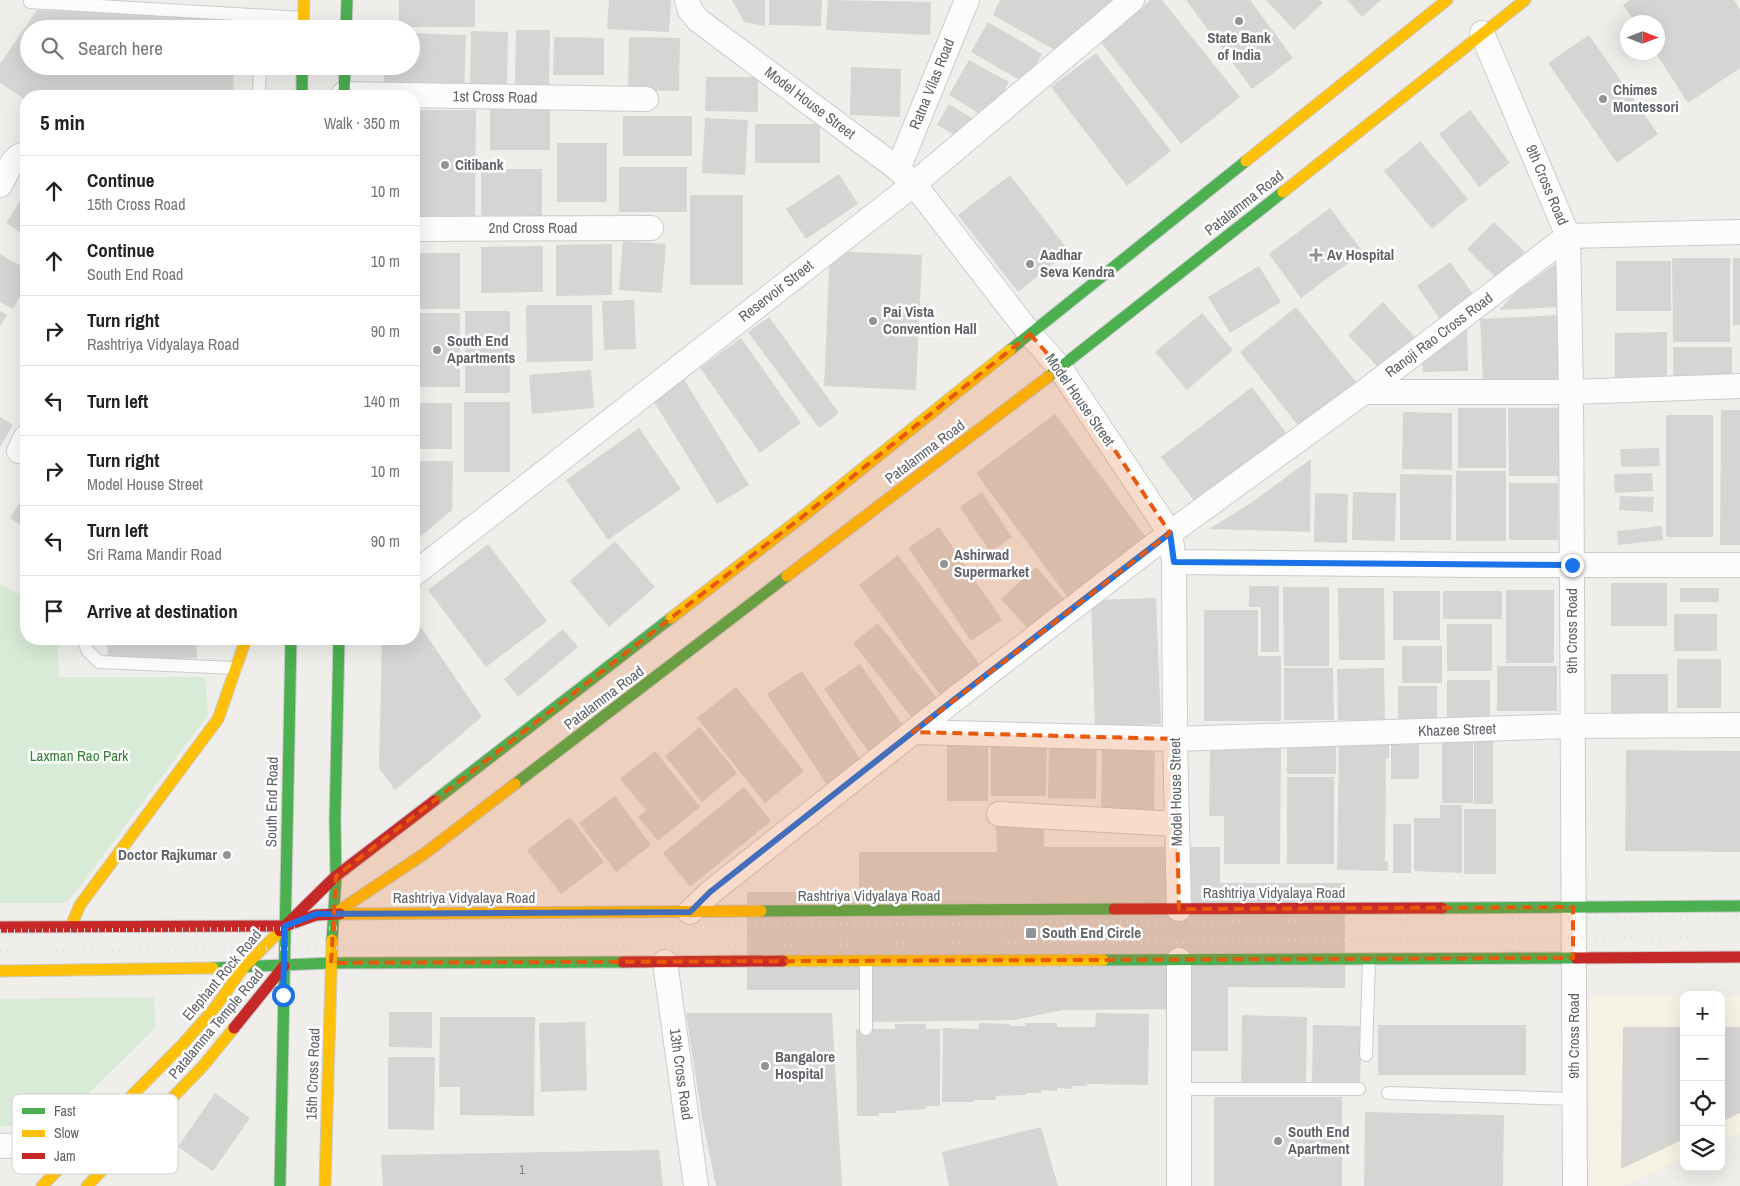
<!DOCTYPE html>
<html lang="en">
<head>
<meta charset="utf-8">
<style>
  body { margin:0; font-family:"Archivo Narrow",sans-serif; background:#f6f6f6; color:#222 }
  .controls { position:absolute; right:15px; bottom:15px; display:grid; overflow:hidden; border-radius:10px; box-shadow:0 5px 20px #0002 }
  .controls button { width:45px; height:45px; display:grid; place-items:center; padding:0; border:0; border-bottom:1px solid #e0e0e0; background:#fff; color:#222; font:25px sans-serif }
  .compass { position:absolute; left:1620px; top:15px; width:45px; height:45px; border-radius:50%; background:#fff; box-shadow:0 5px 20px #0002; rotate:90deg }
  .stop { position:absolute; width:15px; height:15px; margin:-11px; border:4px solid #1a73e8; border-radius:50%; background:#fff }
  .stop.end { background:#1a73e8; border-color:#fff; box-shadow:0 1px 5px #0008 }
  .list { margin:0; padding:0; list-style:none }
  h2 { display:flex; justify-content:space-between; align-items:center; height:65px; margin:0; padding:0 20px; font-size:21px }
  h2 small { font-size:16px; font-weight:400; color:#767676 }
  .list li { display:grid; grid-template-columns:32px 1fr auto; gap:15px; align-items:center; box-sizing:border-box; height:70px; padding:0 20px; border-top:1px solid #e0e0e0 }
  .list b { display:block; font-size:19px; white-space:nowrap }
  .list p { margin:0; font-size:16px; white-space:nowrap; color:#767676 }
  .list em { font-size:16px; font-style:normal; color:#767676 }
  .icon { flex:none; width:28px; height:28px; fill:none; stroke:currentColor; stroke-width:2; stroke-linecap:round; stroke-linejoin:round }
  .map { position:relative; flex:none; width:1740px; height:1186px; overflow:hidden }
  .search { position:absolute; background:#fff; box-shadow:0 5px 20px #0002; left:20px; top:20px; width:400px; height:55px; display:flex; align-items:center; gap:12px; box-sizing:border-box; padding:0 18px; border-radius:28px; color:#767676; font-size:19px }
  .panel { position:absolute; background:#fff; box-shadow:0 5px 20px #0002; left:20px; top:90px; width:400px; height:555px; border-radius:20px }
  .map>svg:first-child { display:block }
</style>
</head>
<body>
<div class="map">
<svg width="1740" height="1186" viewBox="0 0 1740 1186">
  <rect width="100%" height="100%" fill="#efeeea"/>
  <!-- commercial -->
  <path fill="#f7f3e4" d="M1590 995 1684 996V1158L1622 1186H1589Z
    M1721 996 1740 997V1133L1721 1141Z"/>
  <!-- green -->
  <path fill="#d8ebd6" d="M0 584 26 598V639H57L59 677H205L208 715 67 903H0Z
    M154 997 155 1028 57 1125 0 1126V999Z"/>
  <!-- building -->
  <path fill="#d6d5d3" d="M399 0H475V27H399Z
    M609 0H671L669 32 607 29Z
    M732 0H765V26L744 22Z
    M769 0H822L821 26 769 25Z
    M828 0 931 2 930 35 826 30Z
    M1000 0H1121L1062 54 993 15Z
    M1151 0H1162L1240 97 1181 144 1100 41Z
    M1186 0H1250L1293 58 1252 89Z
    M1266 0H1320L1323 3 1294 30Z
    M1347 0H1381L1362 17Z
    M1630 0H1734L1740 10V68L1688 103 1655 52H1658V22H1635L1623 5Z
    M37 10 236 18 235 29H29V66H234L233 96H26V100L0 83V64Z
    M988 22 1042 54 1025 83 971 52Z
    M516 30H550L549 86 515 85Z
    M471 31 508 32 507 90H470Z
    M411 33 466 35 464 92 384 90V66H411Z
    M1589 35 1658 134 1617 163 1548 63Z
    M554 37 604 38V75H553Z
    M629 37 680 38 679 91 628 90Z
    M1096 53 1171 151 1127 186 1051 87Z
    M969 60 1009 82 988 119 949 95Z
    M851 67 901 69 900 117 850 115Z
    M706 77H758V112L705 111Z
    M949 104 973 119 961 139 937 125Z
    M490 109H550V150H490Z
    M414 110H476L475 221 414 220Z
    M1470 110 1510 163 1479 187 1439 134Z
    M623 116H692V156H623Z
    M705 118 748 120 745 175 702 173Z
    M755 124H820V163H755Z
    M1420 141 1468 199 1432 229 1384 171Z
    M557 143H607V202H557Z
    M619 167H687V212H619Z
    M481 169H542V219H481Z
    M839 174 858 204 806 239 786 209Z
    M1010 175 1069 251 1018 292 958 215Z
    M26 192V236L6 223Z
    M690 195H743V285H690Z
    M1330 208 1363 252 1301 298 1269 254Z
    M1494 222 1528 255 1501 283 1467 249Z
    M623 241 666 244 662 293 619 290Z
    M612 244V295L556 296V245Z
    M543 246V292L481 293V247Z
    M830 251 922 255 916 390 824 386Z
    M414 253H460V309H414Z
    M0 254 26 269V285L13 309 0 302Z
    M1672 258H1730V342H1673Z
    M1733 258H1740V325H1733Z
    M1559 261 1562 307 1499 310 1516 292Z
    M1616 261H1671V311H1616Z
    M1450 262 1478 301 1444 325 1417 286Z
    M1259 266 1281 302 1230 333 1208 297Z
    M634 300 636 349 604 350 602 301Z
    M1383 302 1420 343 1385 375 1348 335Z
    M526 305H592L593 361 527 362Z
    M1296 307 1360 387 1304 433 1240 352Z
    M0 311 7 315 0 326Z
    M465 311H510V393H465Z
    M414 313H460V387H414Z
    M1202 313 1233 350 1187 390 1155 352Z
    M1561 315 1564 379 1483 383 1480 319Z
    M769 317 839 413 819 428 748 332Z
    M1467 323 1468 371 1423 372 1421 354Z
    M1667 332V383H1615V333Z
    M741 338 801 423 760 453 700 368Z
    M1673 347H1732V381H1673Z
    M591 370 594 408 532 414 529 375Z
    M680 373 749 485 717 504 648 392Z
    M1252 387 1287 434 1196 503 1161 457Z
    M464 402H510V472H464Z
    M414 403H452V449H414Z
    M1458 408H1506V468H1458Z
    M1508 408H1560V476H1509Z
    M1721 410H1740V545H1720Z
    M1403 412 1452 413V470L1402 469Z
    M1055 414 1150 543 1071 602 976 473Z
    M1666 415H1713V537H1666Z
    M0 417 13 425 0 447Z
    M639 428 681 489 608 540 566 480Z
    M1659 448 1660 466 1621 467 1620 449Z
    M1311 459 1310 532 1209 529 1248 505Z
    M414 461H453L452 510 414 542Z
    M1456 471H1506V541H1456Z
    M1652 473 1653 491 1615 493 1614 474Z
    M1400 474 1452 475 1451 540H1400Z
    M1509 483H1558V540H1509Z
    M982 492 1012 537 990 552 960 507Z
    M1353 492 1396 493 1395 541 1352 540Z
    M26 493V529L10 518Z
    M1315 493 1348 494 1347 543 1314 542Z
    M1620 496 1654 497 1653 512 1619 510Z
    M1662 526 1663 540 1618 545 1617 531Z
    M939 527 1002 620 971 641 908 548Z
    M615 541 655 587 609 627 570 581Z
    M488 544 547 621 486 667 428 590Z
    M898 555 983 669 943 699 859 585Z
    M1036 567 1069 604 1034 636 1001 599Z
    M1611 583H1667V626H1611Z
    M1249 586H1279V652H1261V607H1249Z
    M1283 587H1329V666H1284Z
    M1338 588H1384L1385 660H1339Z
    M1680 588H1719V602H1680Z
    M1506 590H1554V663H1506Z
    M1393 591H1440V640H1393Z
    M1443 591H1502V619H1443Z
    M1156 598 1161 724 1095 727 1091 600Z
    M1204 610H1258V656H1281V721H1204Z
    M1674 614H1717V651H1674Z
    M414 617 482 717 395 790 379 768 382 639H414Z
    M878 623 940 702 915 722 853 643Z
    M1447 624H1492V671H1447Z
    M563 629 578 647 518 697 504 679Z
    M107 639H196L197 658 108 662Z
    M1402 646H1442V683H1402Z
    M1677 659H1721V708H1677Z
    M860 664 907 731 872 757 824 689Z
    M1497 666H1557V711H1497Z
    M1284 668H1333L1334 720H1284Z
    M1384 668 1385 720H1338L1337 669Z
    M802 671 862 762 827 785 767 694Z
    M1611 674H1668V719H1611Z
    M1447 680H1490V724H1447Z
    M1398 686H1437V727H1398Z
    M736 687 804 771 765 803 697 718Z
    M700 727 737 773 702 802 665 756Z
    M1442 735H1473V803H1442Z
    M1287 736H1336V774H1287Z
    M1474 736H1493V804H1474Z
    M1391 737H1419V779H1391Z
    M991 741 1047 742 1046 796H991Z
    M1049 741H1097L1096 799 1048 798Z
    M1102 741 1155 742 1154 810 1101 808Z
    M1339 741H1389V758H1386L1385 861H1388V871L1337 870Z
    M947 742H988V801H947Z
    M1210 747H1281L1280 864H1224V816H1209Z
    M1626 750 1740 751V852L1625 851Z
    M655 751 700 807 658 841 638 817 646 810 620 779Z
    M1287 777H1334V864H1287Z
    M744 787 771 821 690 887 663 853Z
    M615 796 651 845 616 872 579 823Z
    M1440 805H1462V873L1414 871V818H1440Z
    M1464 809H1496V874H1464Z
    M570 817 604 862 561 894 527 850Z
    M1393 824H1411V873H1393Z
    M996 825H1044V847H1220V883H1345V988L1228 987V1051H1191V1009L1062 1010 1015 1020 872 1022V990H747V892H859V852H997Z
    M389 1012H432V1048L389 1047Z
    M686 1013H832L842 1186H716L702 1118Z
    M1096 1013 1149 1014 1148 1085 1087 1084V1086H1072V1089L1057 1088V1091L1041 1090V1093H1026V1095L996 1096 995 1100H974V1102H942L943 1028 979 1029V1023L1010 1024V1026H1025V1023H1057V1027H1095Z
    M1242 1015 1307 1017 1306 1084 1241 1082Z
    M440 1017H535L534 1116 460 1115V1087H439Z
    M585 1022 587 1090 541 1092 539 1023Z
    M895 1024H926V1029H940V1106H926V1109L895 1111V1113H879V1116H857L856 1029H895Z
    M1313 1025 1362 1026 1360 1083 1312 1082Z
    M1378 1025H1526V1075H1378Z
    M1623 1027H1684V1139L1621 1169Z
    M1721 1027H1740V1113L1721 1122Z
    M388 1057H435L434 1130 388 1129Z
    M215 1093 250 1118 213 1171 178 1147Z
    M1214 1097H1342V1186H1214Z
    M1365 1112 1504 1115 1503 1186H1364Z
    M1041 1127 1058 1186H949L942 1152Z
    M659 1150 663 1186H383L381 1155Z"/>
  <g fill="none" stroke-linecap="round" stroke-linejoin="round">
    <defs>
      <path id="lane" d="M30 2 303 18
        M260 29V16
        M259 96 260 66
        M84 639 87 650 99 662 236 668
        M866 961V1029
        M1366 1055 1369 959
        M1179 1089H1359
        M1388 1093 1574 1099"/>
      <path id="street" d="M687 0 690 10 698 20 898 169 914 184 1030 334 1060 368 1170 533 1174 562 1175 739 1179 909
        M1482 33 1568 236 1571 392 1575 1186
        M344 94 646 99
        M898 169 967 0
        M0 185C6 175 13 154 26 154
        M414 229 651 228
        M1364 392H1571L1740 386
        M19 451 26 437
        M1174 562 1477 565H1740
        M414 574 914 184 1132 0
        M913 732 1175 739 1573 726 1740 725
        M999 814 1177 824
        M690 912 711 892 951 702 1170 533 1364 392 1568 236 1740 232
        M665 962 696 1186
        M0 1146 84 1145
        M1179 1186V960"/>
      <path id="fast" d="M346 29 347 0
        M302 66V96
        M344 96 345 66
        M1010 350 1246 161
        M1048 377 1283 192
        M515 784 787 576
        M434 801 671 618
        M1442 908 1740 906
        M761 911 1114 909
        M332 940 336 876 335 820 339 639
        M1103 960 1576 958
        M213 968 331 963 623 962
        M280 1186 291 639"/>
      <path id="slow" d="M303 29 304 0
        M1246 161 1447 0
        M1283 192 1525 0
        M787 576 1048 377
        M671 618 802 517 1010 350
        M334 914 424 854 515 784
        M340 914 761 911
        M71 926 80 905 218 719 246 639
        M783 961 1103 960
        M0 971 213 968
        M42 1186 182 1045 214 1009 243 968 280 931
        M87 1186 203 1066 234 1028
        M325 1186 332 940"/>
      <path id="jam" d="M1114 909 1442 908
        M0 927 285 926 316 915 340 914
        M280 931 336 876 434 801
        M1576 958 1740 957
        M623 962 783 961
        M234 1028 284 966"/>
    </defs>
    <!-- lane casing -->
    <use href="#lane" stroke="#cbcccc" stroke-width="14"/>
    <!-- street casing -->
    <use href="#street" stroke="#cbcccc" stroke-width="26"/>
    <!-- fast casing -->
    <use href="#fast" stroke="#cacacb" stroke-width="13"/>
    <!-- slow casing -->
    <use href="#slow" stroke="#cacacb" stroke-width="13"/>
    <!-- jam casing -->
    <use href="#jam" stroke="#cacacb" stroke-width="13"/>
    <!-- lane -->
    <use href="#lane" stroke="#fdfcfc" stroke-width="12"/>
    <!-- street -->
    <use href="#street" stroke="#fdfcfc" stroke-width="24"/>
    <!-- fast -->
    <use href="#fast" stroke="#4caf50" stroke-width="11"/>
    <!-- slow -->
    <use href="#slow" stroke="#ffc107" stroke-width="11"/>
    <!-- jam -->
    <use href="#jam" stroke="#c62828" stroke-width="11"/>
    <!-- rail -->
    <path stroke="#e4e4e4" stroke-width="4" stroke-dasharray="1 6" stroke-linecap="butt" d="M0 931 1740 917
      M0 951 1740 937"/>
  </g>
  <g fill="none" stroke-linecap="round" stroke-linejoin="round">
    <!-- route -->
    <path stroke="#1a73e8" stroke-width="6" d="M283 995 285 926 316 914 690 912 710 892 951 702 1170 533 1174 562 1572 565"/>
  </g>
  <!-- marked area -->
  <path fill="#e8590c" fill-opacity="0.2" stroke="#e8590c" stroke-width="4" stroke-dasharray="10 6" stroke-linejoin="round" d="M1030 334 1060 368 1170 533 913 732 1175 739 1179 909 1573 907V958L331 963 336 876 802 517Z"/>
  <!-- markers -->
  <g fill="#919496" stroke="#fff" stroke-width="2">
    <circle cx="1239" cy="21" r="5"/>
    <circle cx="1603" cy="99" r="5"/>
    <circle cx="445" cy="165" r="5"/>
    <path d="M1313.5 247.5h5v5h5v5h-5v5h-5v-5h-5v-5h5z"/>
    <circle cx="1030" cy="264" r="5"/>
    <circle cx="873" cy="321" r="5"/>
    <circle cx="437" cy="350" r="5"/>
    <circle cx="944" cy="564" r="5"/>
    <circle cx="227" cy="855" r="5"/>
    <rect x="1025" y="927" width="12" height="12" rx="2.5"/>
    <circle cx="765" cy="1066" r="5"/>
    <circle cx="1278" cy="1141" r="5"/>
  </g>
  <g text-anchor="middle" stroke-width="5" stroke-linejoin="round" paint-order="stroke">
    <!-- number labels -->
    <g font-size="12" fill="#7e8184">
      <text x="522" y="1174">1</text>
    </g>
    <!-- poi labels -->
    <g font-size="15" font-weight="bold" fill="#5f6368" stroke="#fff" text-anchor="start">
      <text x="1239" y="43" text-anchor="middle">State Bank<tspan x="1239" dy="17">of India</tspan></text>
      <text x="1613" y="95">Chimes<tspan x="1613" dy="17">Montessori</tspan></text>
      <text x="455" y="170">Citibank</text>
      <text x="1040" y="260">Aadhar<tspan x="1040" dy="17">Seva Kendra</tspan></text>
      <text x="1327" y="260">Av Hospital</text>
      <text x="883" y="317">Pai Vista<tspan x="883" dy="17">Convention Hall</tspan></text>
      <text x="447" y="346">South End<tspan x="447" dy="17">Apartments</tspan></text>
      <text x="954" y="560">Ashirwad<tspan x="954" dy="17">Supermarket</tspan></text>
      <text x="217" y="860" text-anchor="end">Doctor Rajkumar</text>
      <text x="1042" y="938">South End Circle</text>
      <text x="775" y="1062">Bangalore<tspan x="775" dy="17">Hospital</tspan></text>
      <text x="1288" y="1137">South End<tspan x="1288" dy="17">Apartment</tspan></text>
    </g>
    <!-- street labels -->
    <g font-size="15" fill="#5f6368" stroke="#fff">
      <text transform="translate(932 84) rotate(-68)" y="5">Ratna Vilas Road</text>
      <text transform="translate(495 97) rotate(1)" y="5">1st Cross Road</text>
      <text transform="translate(810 103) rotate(37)" y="5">Model House Street</text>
      <text transform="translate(1547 185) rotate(67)" y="5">9th Cross Road</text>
      <text transform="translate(1244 203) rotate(-38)" y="5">Patalamma Road</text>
      <text x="533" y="233">2nd Cross Road</text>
      <text transform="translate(776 291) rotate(-38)" y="5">Reservoir Street</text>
      <text transform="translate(1439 335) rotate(-37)" y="5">Ranoji Rao Cross Road</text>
      <text transform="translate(1080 400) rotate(55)" y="5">Model House Street</text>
      <text transform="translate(925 452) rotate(-37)" y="5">Patalamma Road</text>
      <text transform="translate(1572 631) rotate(-90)" y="5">9th Cross Road</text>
      <text transform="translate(604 698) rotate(-37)" y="5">Patalamma Road</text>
      <text transform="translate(1457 730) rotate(-2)" y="5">Khazee Street</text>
      <text transform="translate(1176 792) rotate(-91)" y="5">Model House Street</text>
      <text transform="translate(272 802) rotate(-89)" y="5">South End Road</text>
      <text x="1274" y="898">Rashtriya Vidyalaya Road</text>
      <text x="869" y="901">Rashtriya Vidyalaya Road</text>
      <text x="464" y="903">Rashtriya Vidyalaya Road</text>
      <text transform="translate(222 975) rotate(-50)" y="5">Elephant Rock Road</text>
      <text transform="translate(216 1024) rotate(-50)" y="5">Patalamma Temple Road</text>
      <text transform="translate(1574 1036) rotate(-90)" y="5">9th Cross Road</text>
      <text transform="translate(313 1074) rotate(-88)" y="5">15th Cross Road</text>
      <text transform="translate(681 1074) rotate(82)" y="5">13th Cross Road</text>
    </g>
    <!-- park labels -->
    <g font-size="15" fill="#348238" stroke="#fff">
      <text x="79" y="761">Laxman Rao Park</text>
    </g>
  </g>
  <!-- legend -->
  <rect x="12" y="1094" width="166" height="80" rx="8" fill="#fff" stroke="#cfd0d2" stroke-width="1"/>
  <rect x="22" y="1108" width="23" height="6" fill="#4caf50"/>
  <rect x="22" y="1130" width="23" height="7" fill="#ffc107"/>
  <rect x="22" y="1153" width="23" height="6" fill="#c62828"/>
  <g font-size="14" fill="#5f6368">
    <text x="54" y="1116">Fast</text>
    <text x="54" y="1138">Slow</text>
    <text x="54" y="1161">Jam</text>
  </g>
</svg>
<div class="controls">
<button>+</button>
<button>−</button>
<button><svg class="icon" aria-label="locate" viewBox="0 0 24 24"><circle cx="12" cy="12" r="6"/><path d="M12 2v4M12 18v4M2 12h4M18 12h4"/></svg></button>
<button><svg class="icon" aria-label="layers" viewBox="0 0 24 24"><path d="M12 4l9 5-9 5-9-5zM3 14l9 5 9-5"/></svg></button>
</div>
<svg class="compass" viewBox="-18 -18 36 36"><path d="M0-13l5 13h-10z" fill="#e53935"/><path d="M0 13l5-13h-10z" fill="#767676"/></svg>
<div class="stop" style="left:283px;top:995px"></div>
<div class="stop end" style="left:1572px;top:565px"></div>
<div class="search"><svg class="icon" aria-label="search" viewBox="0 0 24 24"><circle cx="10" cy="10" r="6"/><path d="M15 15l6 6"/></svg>Search here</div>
<section class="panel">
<h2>5 min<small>Walk · 350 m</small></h2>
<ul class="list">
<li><svg class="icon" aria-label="ahead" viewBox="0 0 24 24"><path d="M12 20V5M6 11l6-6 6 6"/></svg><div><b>Continue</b><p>15th Cross Road</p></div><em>10 m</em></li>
<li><svg class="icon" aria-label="ahead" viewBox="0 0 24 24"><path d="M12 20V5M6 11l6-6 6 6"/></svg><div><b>Continue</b><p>South End Road</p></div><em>10 m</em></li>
<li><svg class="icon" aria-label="right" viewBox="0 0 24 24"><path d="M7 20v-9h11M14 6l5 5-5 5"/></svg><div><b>Turn right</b><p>Rashtriya Vidyalaya Road</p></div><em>90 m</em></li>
<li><svg class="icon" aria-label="left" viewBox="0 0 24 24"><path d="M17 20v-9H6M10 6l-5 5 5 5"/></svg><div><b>Turn left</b></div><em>140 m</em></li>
<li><svg class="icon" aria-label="right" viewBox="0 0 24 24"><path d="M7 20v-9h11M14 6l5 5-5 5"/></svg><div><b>Turn right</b><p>Model House Street</p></div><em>10 m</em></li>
<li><svg class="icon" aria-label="left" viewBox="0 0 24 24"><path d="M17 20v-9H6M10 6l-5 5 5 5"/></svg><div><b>Turn left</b><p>Sri Rama Mandir Road</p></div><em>90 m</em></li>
<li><svg class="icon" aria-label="arrive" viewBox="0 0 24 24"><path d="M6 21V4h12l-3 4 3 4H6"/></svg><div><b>Arrive at destination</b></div></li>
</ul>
</section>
</div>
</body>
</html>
